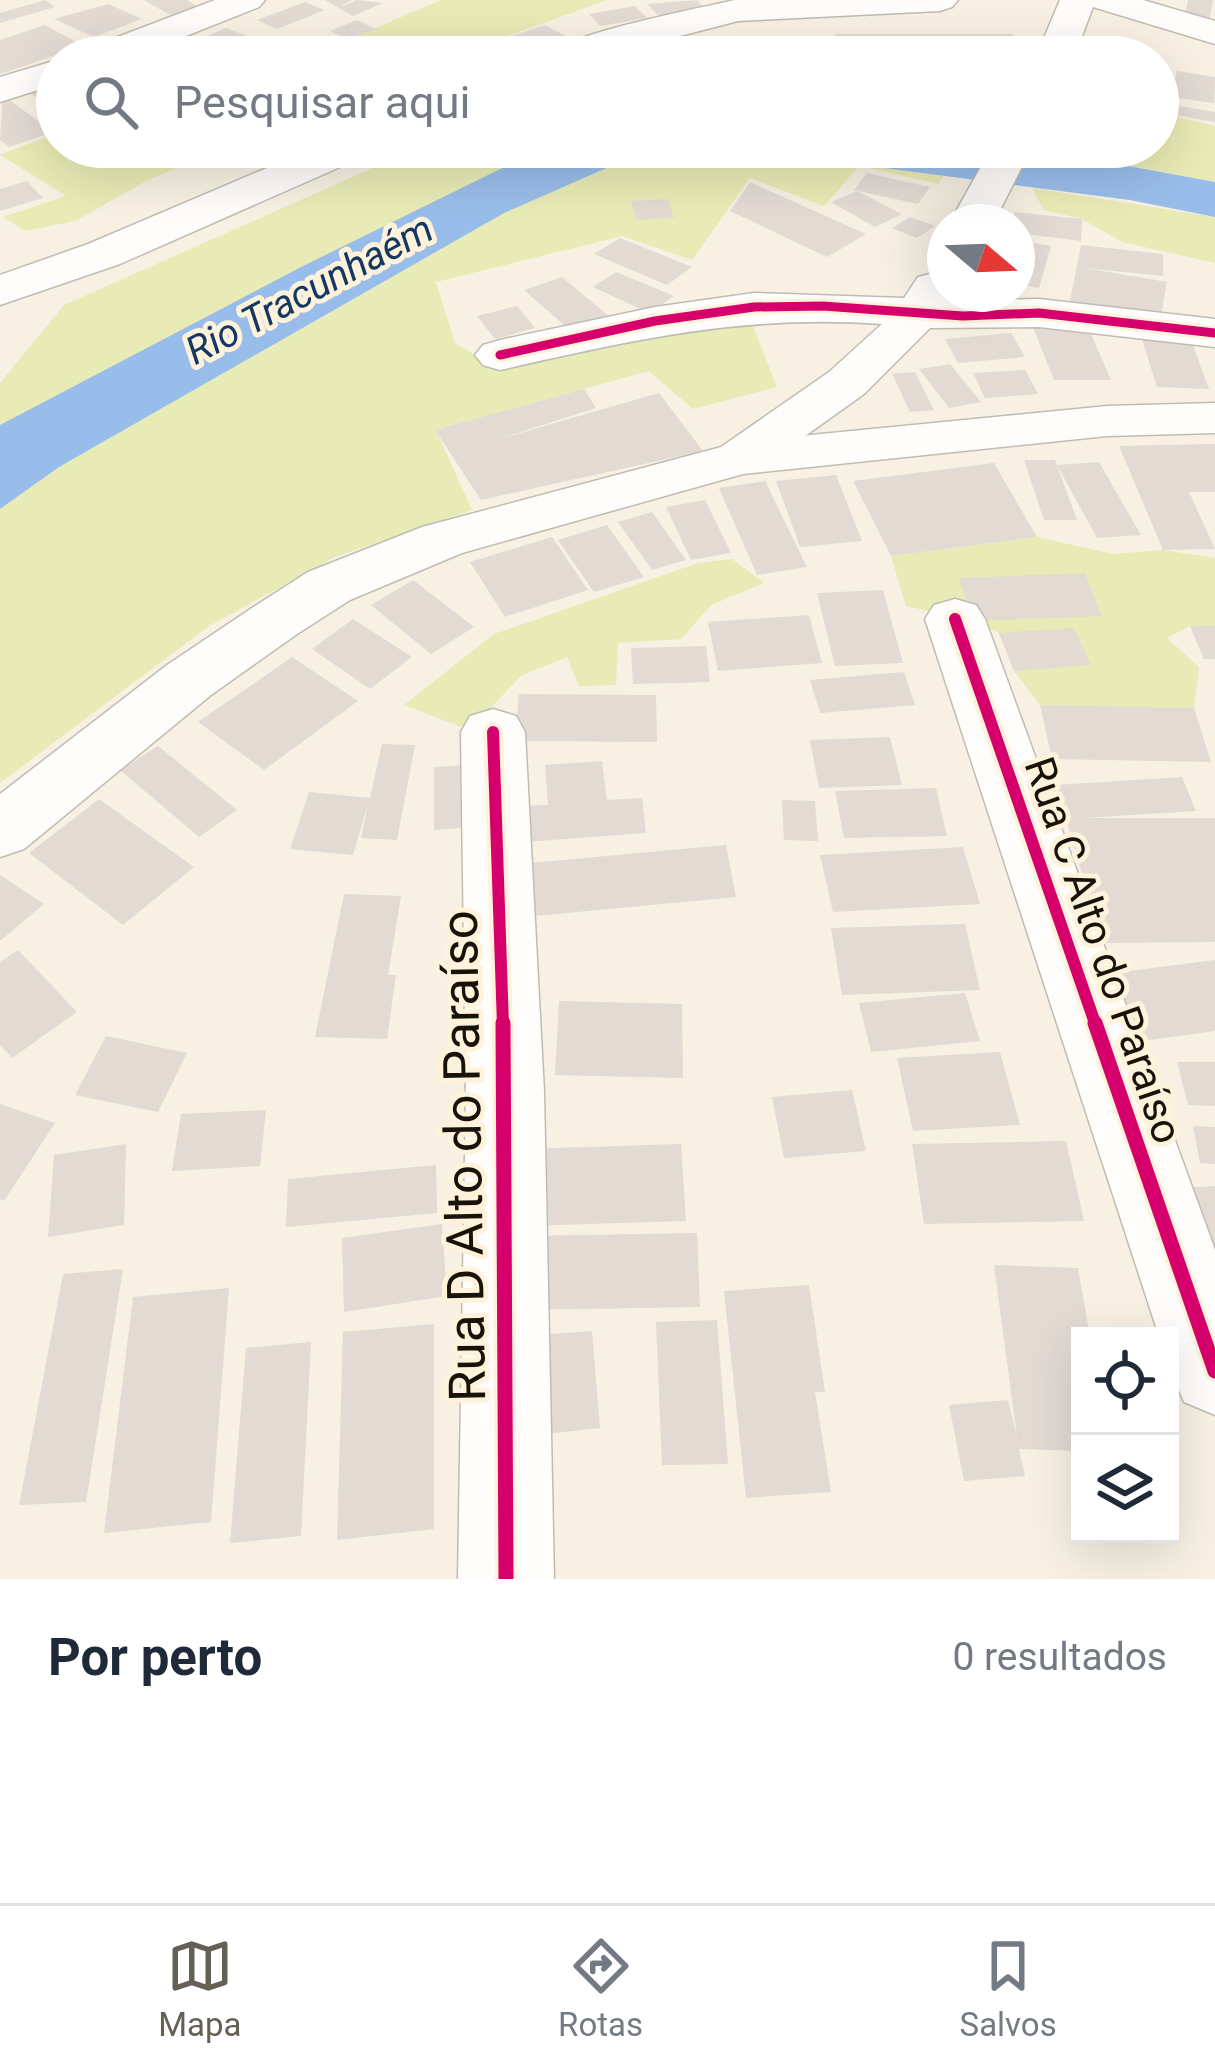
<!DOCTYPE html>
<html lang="pt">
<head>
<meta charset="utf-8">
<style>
  body { margin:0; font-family:Roboto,sans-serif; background:#f2f2f3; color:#1f2937 }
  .controls { position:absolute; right:36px; bottom:36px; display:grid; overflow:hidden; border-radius:0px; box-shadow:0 12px 48px #0002 }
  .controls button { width:108px; height:108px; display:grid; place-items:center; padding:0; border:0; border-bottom:3px solid #e0e1e3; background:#fff; color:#1f2937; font:60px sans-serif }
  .compass { position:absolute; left:927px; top:204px; width:108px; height:108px; border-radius:50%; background:#fff; box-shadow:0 12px 48px #0002; rotate:109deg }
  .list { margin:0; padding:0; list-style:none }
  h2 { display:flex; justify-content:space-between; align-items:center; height:156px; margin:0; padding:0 48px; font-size:51px }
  h2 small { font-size:39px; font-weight:400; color:#747a83 }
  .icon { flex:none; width:66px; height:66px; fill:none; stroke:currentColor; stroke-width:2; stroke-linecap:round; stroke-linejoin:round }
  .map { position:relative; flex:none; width:1215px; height:1579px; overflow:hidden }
  .search { position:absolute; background:#fff; box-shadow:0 12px 48px #0002; left:36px; right:36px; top:36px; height:132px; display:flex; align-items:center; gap:30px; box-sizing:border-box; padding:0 42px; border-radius:66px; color:#747a83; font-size:45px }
  .sheet { height:324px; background:#fff }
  nav { display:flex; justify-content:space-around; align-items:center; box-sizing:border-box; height:168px; border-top:3px solid #e0e1e3; background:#fff; font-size:33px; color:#747a83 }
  nav a { display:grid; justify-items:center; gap:6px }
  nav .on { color:#656056 }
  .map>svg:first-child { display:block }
</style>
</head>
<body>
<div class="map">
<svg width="1215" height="1579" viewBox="0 0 1215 1579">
  <rect width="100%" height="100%" fill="#f7f0e3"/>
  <!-- green -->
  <path fill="#e8ebb5" d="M441 0H607L486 44 487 54 472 57H234L246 51 357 36Z
    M1158 113 1215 126V182L1052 152 1054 147H1158Z
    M57 133V147H225L146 181 75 221 25 231 3 217 66 196 0 155Z
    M420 147H960L939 184 859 166 824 206 750 178 692 260 622 236 436 282 455 343 499 369 751 321 777 387 693 409 649 371 436 430 472 510 335 557 209 626 0 783V383L64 305Z
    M1032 188 1215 217V263L1122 242 1082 219 1044 210Z
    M1037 537 1113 554 1163 550 1215 558V626H1190L1167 638 1199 667 1194 708 1040 705 1014 671 999 633 973 621 906 606 891 556Z
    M732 559 764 583 711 605 681 639 618 643 616 685 579 686 567 657 522 675 469 730 404 705 494 634 698 563Z"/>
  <!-- water -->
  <path fill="#99bdea" d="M545 147H971L1052 152 1215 182V217L1130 200 738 149 611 166 504 213 59 467 0 509V425L303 266Z"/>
  <!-- building -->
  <path fill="#e3dad4" d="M45 0 55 7 0 23V13Z
    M144 0H187L198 7 170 15Z
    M325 0H351L341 7 357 0 383 3 353 16Z
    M697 0 705 9 659 16 647 4Z
    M1188 0H1213L1208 26 1183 23Z
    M305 2 325 10 277 29 257 20Z
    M108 4 142 19 94 37 54 19Z
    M635 6 647 18 600 26 589 14Z
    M357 20 376 29 347 39 330 31Z
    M45 25 83 46 0 74V40Z
    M545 25 571 39 520 57 491 43Z
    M226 28 250 37 205 57H159Z
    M835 34H1013L1023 57H840Z
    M401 35 423 45 394 57 372 47Z
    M1177 71 1215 77 1214 103 1171 97Z
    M57 77V111L23 89Z
    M3 95 53 132 9 147 0 140Z
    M1167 104 1215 112V122L1164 113Z
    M267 147H303L264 164 248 156Z
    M867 173 930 187 918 204 854 190Z
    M27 181 43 198 0 211V189Z
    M750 182 866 234 827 257 730 211Z
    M857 191 902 214 875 227 831 202Z
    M668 199 674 218 636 220 631 201Z
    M1014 212 1082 219 1081 241 1017 233Z
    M910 217 935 226 917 238 892 228Z
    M620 238 692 267 667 285 594 254Z
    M1017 240 1051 246 1039 288 1017 284Z
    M1081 245 1163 254V276L1085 268 1167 282 1161 316 1070 301Z
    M616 272 674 296 649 313 593 287Z
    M562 277 611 318 572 332 524 290Z
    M517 306 535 328 495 339 477 316Z
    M1033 327H1088L1111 380H1054Z
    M1011 333 1025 357 958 363 945 339Z
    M1140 333 1189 334 1209 389 1157 387Z
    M950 364 981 402 949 408 919 369Z
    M1025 370 1038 394 985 398 973 373Z
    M915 372 934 410 910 412 892 374Z
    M584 389 596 408 492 441 659 393 703 451 481 500 435 430Z
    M1215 444V492H1189L1215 549 1163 550 1119 446Z
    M1024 460H1055L1077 520H1044Z
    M1099 462 1141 535 1097 538 1057 465Z
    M994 463 1037 537 891 556 853 481Z
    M836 475 862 541 800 547 776 481Z
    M765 481 807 567 757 575 719 488Z
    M705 500 731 553 691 560 666 507Z
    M652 512 686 560 652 570 618 522Z
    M607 525 644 577 594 592 558 540Z
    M552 537 588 590 505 617 470 562Z
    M1085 573 1102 616 973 621 959 578Z
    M413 580 474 627 431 654 371 605Z
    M883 590 903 663 835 666 817 593Z
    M809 615 822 663 718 671 708 622Z
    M353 619 412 657 370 689 312 649Z
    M1190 626H1215V659H1204Z
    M1074 628 1091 665 1014 671 999 633Z
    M706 646 710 682 633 684 631 648Z
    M292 657 358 701 264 770 198 722Z
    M904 672 915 705 820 713 810 680Z
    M519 694 656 695 657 742 515 741Z
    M1040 705 1194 708 1211 762 1052 759Z
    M890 737 902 785 819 788 810 740Z
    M382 744 415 745 397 840 361 838 368 804 353 855 290 849 309 792 370 798Z
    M158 746 237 810 199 837 120 770Z
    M602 761 607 800 642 798 646 833 525 842 523 806 548 805 545 765Z
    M473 765 475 827 434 830V767Z
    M1182 777 1196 811 1085 818H1215V942L1102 943 1056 785Z
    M936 788 947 836 844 838 835 791Z
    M99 799 194 867 123 925 29 853Z
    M782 800 815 801 818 841 784 840Z
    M726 845 736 897 514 918 509 865Z
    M963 847 980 904 833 912 820 855Z
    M0 875 44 904 0 941Z
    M344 894 401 896 388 975H396L387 1039 315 1037Z
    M965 924 980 990 842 995 831 928Z
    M18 950 77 1012 12 1058 0 1045V962Z
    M1215 960V1031L1127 1043 1098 975Z
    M965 993 980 1041 871 1052 859 1003Z
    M559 1001 682 1004 683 1078 555 1075Z
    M106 1036 187 1053 158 1112 75 1095Z
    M1000 1052 1020 1125 913 1131 897 1058Z
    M1177 1062H1215V1106L1188 1105Z
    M852 1090 866 1151 784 1158 772 1097Z
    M0 1104 55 1123 4 1201 0 1199Z
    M266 1110 260 1166 172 1171 181 1114Z
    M1193 1126 1215 1127V1164L1200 1163Z
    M1066 1141 1084 1221 924 1224 912 1144Z
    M126 1144 124 1225 48 1237 54 1155Z
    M681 1144 686 1221 524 1226V1149Z
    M436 1165 437 1213 286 1227 288 1179Z
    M1215 1186V1287L1182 1188Z
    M442 1224 447 1296 344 1312 342 1238Z
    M697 1233 700 1307 521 1310 524 1236Z
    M994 1265 1078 1268 1090 1336H1080V1451L1019 1449 1025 1476 964 1481 949 1405 1008 1400 1017 1437Z
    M123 1269 86 1502 19 1505 63 1274Z
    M809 1285 825 1392H815L831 1492 746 1498 724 1291Z
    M229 1288 211 1522 104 1533 133 1297Z
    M717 1320 728 1464 662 1465 656 1322Z
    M434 1324V1529L337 1540 343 1332Z
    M592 1331 600 1428 528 1436 523 1336Z
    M311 1342 301 1536 230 1543 246 1348Z"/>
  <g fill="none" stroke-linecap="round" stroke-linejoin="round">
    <defs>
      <path id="minor" d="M215 0H265L259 7 133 57H80L86 49Z
        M735 0H958L952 7 940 11 738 21 599 57H546C562 34 701 8 735 0Z
        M1060 0H1143L1215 21V44L1093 7 1074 57H1036Z
        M57 60V84L0 102V77Z
        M316 147H371L365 156 120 264 0 305V275L88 244Z
        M992 147H1032L994 222H950Z
        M934 273 945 276V294H953L948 301 1039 299 1215 319V347L1039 327 930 328 864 394 759 469 740 474 721 469 713 458 721 447 829 372 882 324C744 314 633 340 500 370L483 365 475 355 483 345 500 340 655 307 754 293 904 298 918 277Z
        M955 599 976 605 985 619 1215 1250V1415L1184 1402 1170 1369V1336H1159L925 619 934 605Z
        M493 709 516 716 525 732 544 1092 554 1579H458L466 1092 461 732 470 716Z"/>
      <path id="major" d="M1215 403V433L1107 436 743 474 462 553 350 600 297 634 211 695 24 849 0 857V794L167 665 255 606 308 572 422 527 740 442 1107 406Z"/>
    </defs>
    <!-- minor casing -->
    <use href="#minor" stroke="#c1bcb2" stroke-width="3"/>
    <!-- major casing -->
    <use href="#major" stroke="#c1bcb2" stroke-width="3"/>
    <!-- minor -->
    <use href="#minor" fill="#fefdfb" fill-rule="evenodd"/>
    <!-- major -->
    <use href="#major" fill="#fefdfb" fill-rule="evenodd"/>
    <defs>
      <path id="cycleway-far2" d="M500 355 655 321 754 307 823 306 963 316 1039 313 1215 333"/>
      <path id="cycleway-far1" d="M955 619 1096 1026
        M493 732 503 1026"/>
      <path id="cycleway" d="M503 1023 506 1579
        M1095 1023 1215 1371"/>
    </defs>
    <!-- cycleway-far2 casing -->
    <use href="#cycleway-far2" stroke="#fff2db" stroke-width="15"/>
    <!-- cycleway-far1 casing -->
    <use href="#cycleway-far1" stroke="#fff2db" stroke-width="20"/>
    <!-- cycleway casing -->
    <use href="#cycleway" stroke="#fff2db" stroke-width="22"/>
    <!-- cycleway-far2 -->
    <use href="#cycleway-far2" stroke="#d6006c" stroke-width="9"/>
    <!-- cycleway-far1 -->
    <use href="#cycleway-far1" stroke="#d6006c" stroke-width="12"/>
    <!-- cycleway -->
    <use href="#cycleway" stroke="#d6006c" stroke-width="15"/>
  </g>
  <g text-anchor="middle" stroke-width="10" stroke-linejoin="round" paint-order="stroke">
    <!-- far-water labels -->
    <g font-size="39" font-style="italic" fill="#133864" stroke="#fff2db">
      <text transform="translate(309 289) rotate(-28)" y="14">Rio Tracunhaém</text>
    </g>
    <!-- street labels -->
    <g font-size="42" fill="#17120a" stroke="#fff2db">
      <text transform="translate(1104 950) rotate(71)" y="15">Rua C Alto do Paraíso</text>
    </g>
    <!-- near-street labels -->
    <g font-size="51" fill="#17120a" stroke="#fff2db">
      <text transform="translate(463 1156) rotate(-91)" y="18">Rua D Alto do Paraíso</text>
    </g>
  </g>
</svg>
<div class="controls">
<button><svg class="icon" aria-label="locate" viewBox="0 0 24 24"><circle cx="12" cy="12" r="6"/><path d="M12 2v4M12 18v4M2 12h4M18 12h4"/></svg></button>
<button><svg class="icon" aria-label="layers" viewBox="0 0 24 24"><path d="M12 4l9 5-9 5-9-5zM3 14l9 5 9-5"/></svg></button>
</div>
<svg class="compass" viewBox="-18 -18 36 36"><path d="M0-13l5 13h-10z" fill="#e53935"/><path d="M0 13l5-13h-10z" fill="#747a83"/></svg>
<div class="search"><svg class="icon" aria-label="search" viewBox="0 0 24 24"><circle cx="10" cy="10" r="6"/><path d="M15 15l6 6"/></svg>Pesquisar aqui</div>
</div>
<section class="sheet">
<h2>Por perto<small>0 resultados</small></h2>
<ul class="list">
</ul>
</section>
<nav>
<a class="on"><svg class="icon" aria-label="map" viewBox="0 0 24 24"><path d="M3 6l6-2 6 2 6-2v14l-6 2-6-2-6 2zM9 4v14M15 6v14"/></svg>Mapa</a>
<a><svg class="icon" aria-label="directions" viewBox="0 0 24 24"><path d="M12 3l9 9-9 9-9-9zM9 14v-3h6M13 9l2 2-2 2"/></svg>Rotas</a>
<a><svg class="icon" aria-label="saved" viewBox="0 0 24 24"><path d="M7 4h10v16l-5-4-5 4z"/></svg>Salvos</a>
</nav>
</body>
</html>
